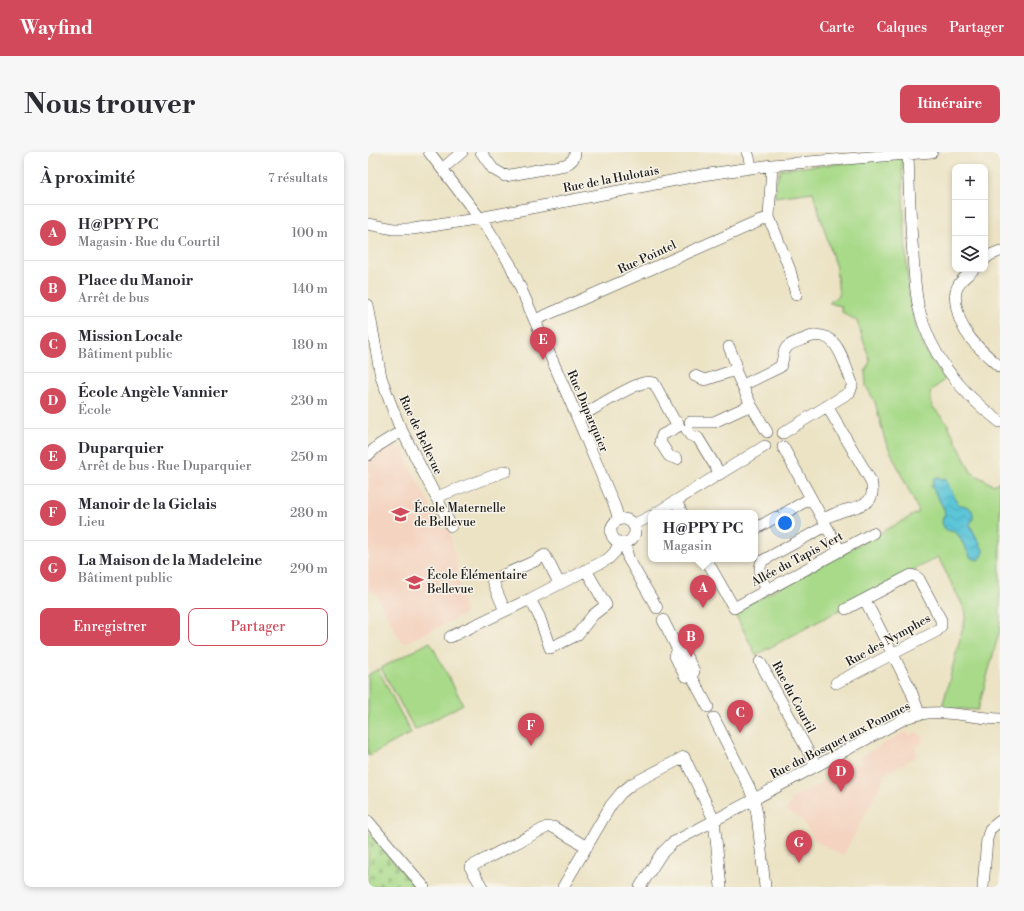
<!DOCTYPE html>
<html lang="fr">
<head>
<meta charset="utf-8">
<style>
  body { margin:0; font-family:"Libre Bodoni",serif; background:#f7f7f7; color:#2b2b33 }
  .controls { position:absolute; right:12px; top:12px; display:grid; overflow:hidden; border-radius:8px; box-shadow:0 2px 6px #0003 }
  .controls button { width:36px; height:36px; display:grid; place-items:center; padding:0; border:0; border-bottom:1px solid #e1e1e2; background:#fff; color:#2b2b33; font:20px sans-serif }
  .you { position:absolute; left:417px; top:371px; width:14px; height:14px; margin:-10px; border:3px solid #fff; border-radius:50%; background:#1a73e8; box-shadow:0 0 0 6px #1a73e833 }
  .badge { display:grid; place-items:center; width:26px; height:26px; border-radius:50%; background:#d1495b; color:#fff; font-size:13px; font-weight:700 }
  .pin { position:absolute; translate:-50% -33px; filter:drop-shadow(0 1px 2px #0008) }
  .pin::after { content:''; position:absolute; top:21px; width:14px; height:12px; background:inherit; clip-path:polygon(0 0,100% 0,50% 100%) }
  .popup { position:absolute; left:280px; top:358px; width:110px; height:52px; box-sizing:border-box; display:grid; place-content:center; border-radius:8px; background:#fff; filter:drop-shadow(0 1px 3px #0005); font-size:13px; white-space:nowrap; color:#7c7c81 }
  .popup b { font-size:15px; color:#2b2b33 }
  .popup::after { content:''; position:absolute; left:50%; top:100%; margin-left:-8px; border:8px solid transparent; border-top-color:#fff }
  .list { margin:0; padding:0; list-style:none }
  h2 { display:flex; justify-content:space-between; align-items:center; height:52px; margin:0; padding:0 16px; font-size:17px }
  h2 small { font-size:13px; font-weight:400; color:#7c7c81 }
  .list li { display:grid; grid-template-columns:26px 1fr auto; gap:12px; align-items:center; box-sizing:border-box; height:56px; padding:0 16px; border-top:1px solid #e1e1e2 }
  .list b { display:block; font-size:15px; white-space:nowrap }
  .list p { margin:0; font-size:13px; white-space:nowrap; color:#7c7c81 }
  .list em { font-size:13px; font-style:normal; color:#7c7c81 }
  .actions { display:flex; gap:8px; padding:12px 16px }
  .actions a { flex:1; padding:9px 0; border:1px solid #d1495b; border-radius:8px; text-align:center; font-size:14px; color:#d1495b }
  .actions .main { background:#d1495b; color:#fff }
  .icon { flex:none; width:22px; height:22px; fill:none; stroke:currentColor; stroke-width:2; stroke-linecap:round; stroke-linejoin:round }
  .map { position:relative; flex:none; width:632px; height:735px; overflow:hidden; border-radius:8px }
  header { display:flex; align-items:center; gap:24px; box-sizing:border-box; height:56px; padding:0 20px; background:#d1495b; color:#fff }
  header strong { font-size:19px }
  nav { display:flex; gap:22px; margin-inline-start:auto; font-size:14px }
  .intro { display:flex; align-items:center; justify-content:space-between; box-sizing:border-box; height:96px; padding:0 24px }
  h1 { margin:0; font-size:28px }
  .button { padding:10px 18px; border-radius:8px; background:#d1495b; color:#fff; font-size:14px; font-weight:700 }
  main { display:flex; gap:24px; padding:0 24px }
  aside { flex:1; background:#fff; border-radius:8px; box-shadow:0 2px 6px #0003 }
  .map>svg:first-child { display:block }
</style>
</head>
<body>
<header>
<strong>Wayfind</strong>
<nav><a>Carte</a><a>Calques</a><a>Partager</a></nav>
</header>
<div class="intro"><h1>Nous trouver</h1><a class="button">Itinéraire</a></div>
<main>
<aside>
<h2>À proximité<small>7 résultats</small></h2>
<ul class="list">
<li><span class="badge">A</span><div><b>H@PPY PC</b><p>Magasin · Rue du Courtil</p></div><em>100 m</em></li>
<li><span class="badge">B</span><div><b>Place du Manoir</b><p>Arrêt de bus</p></div><em>140 m</em></li>
<li><span class="badge">C</span><div><b>Mission Locale</b><p>Bâtiment public</p></div><em>180 m</em></li>
<li><span class="badge">D</span><div><b>École Angèle Vannier</b><p>École</p></div><em>230 m</em></li>
<li><span class="badge">E</span><div><b>Duparquier</b><p>Arrêt de bus · Rue Duparquier</p></div><em>250 m</em></li>
<li><span class="badge">F</span><div><b>Manoir de la Giclais</b><p>Lieu</p></div><em>280 m</em></li>
<li><span class="badge">G</span><div><b>La Maison de la Madeleine</b><p>Bâtiment public</p></div><em>290 m</em></li>
</ul>
<div class="actions"><a class="main">Enregistrer</a><a>Partager</a></div>
</aside>
<div class="map">
<svg width="632" height="735" viewBox="0 0 632 735">
  <defs>
    <pattern id="cemetery-stones" width="16" height="16" patternUnits="userSpaceOnUse"><rect width="16" height="16" fill="#a8da89"/><path d="M2 7V4a2 2 0 0 1 4 0v3zM10 15v-3a2 2 0 0 1 4 0v3z" fill="#90ba76"/></pattern>
    <pattern id="water-waves" width="16" height="10" patternUnits="userSpaceOnUse"><rect width="16" height="10" fill="#5cc5d8"/><path d="M0 5q4-4 8 0t8 0" fill="none" stroke="#4fa9b9"/></pattern>
  </defs>
  <rect width="100%" height="100%" fill="#f7f3e8"/>
  <filter id="ink" filterUnits="userSpaceOnUse"><feTurbulence type="fractalNoise" baseFrequency=".025" numOctaves="2"/><feDisplacementMap in="SourceGraphic" scale="8" xChannelSelector="R" yChannelSelector="G"/><feConvolveMatrix kernelMatrix="1 2 1 2 8 2 1 2 1" color-interpolation-filters="sRGB"/></filter>
  <filter id="wash" filterUnits="userSpaceOnUse"><feTurbulence type="fractalNoise" baseFrequency=".012" numOctaves="4" result="noise"/><feDisplacementMap in="SourceGraphic" scale="16" xChannelSelector="R" yChannelSelector="G"/><feGaussianBlur stdDeviation="0.9" result="paint"/><feColorMatrix in="noise" values="0 0 0 0 0 0 0 0 0 0 0 0 0 0 0 0 0 1.4 0 .05"/><feComposite in="paint" operator="in"/></filter>
  <g filter="url(#wash)">
    <rect width="100%" height="100%" fill="#ece3c5"/>
    <!-- built -->
    <path fill="#f4d3c0" d="M22 295 33 296 74 377 81 375 97 460 95 463 37 491 35 490 32 488 7 440 0 439V325L2 324 0 320V310Z
      M537 580 542 583 548 580 554 584V591L548 594V605L514 623 516 626 475 704 446 688 435 668 418 658 423 651V647L452 632 454 628H459L479 618 478 616 488 611 489 612 494 610 492 605Z"/>
    <!-- cemetery -->
    <path fill="url(#cemetery-stones)" stroke="#627b52" d="M0 680 1 681 47 735H0Z"/>
    <!-- garden -->
    <path fill="#a8da89" stroke="#627b52" d="M534 6C535 42 536 77 539 113 540 131 541 150 546 168 551 189 563 209 577 227L562 240 564 254 579 271 603 320 625 333 632 329V477L610 558 574 556 597 467 598 460 570 405 388 503 366 460 551 360 517 288 507 250 498 234 497 220 502 209 489 169 474 160 473 154 461 151 471 143 468 116 445 40 407 45 408 31 413 17Z
      M62 490 95 552 47 578 13 516Z
      M10 517 43 581 0 604V523Z"/>
    <!-- water -->
    <path fill="url(#water-waves)" stroke="#3c707a" d="M568 325 575 327 577 326 590 352C596 354 606 354 605 365 605 368 602 371 602 373L616 400 614 401V405L610 408 605 406H603L589 381C586 379 582 380 579 378 573 375 573 367 577 362L576 360 577 359 563 333 565 332 566 327Z"/>
  </g>
  <g filter="url(#ink)">
    <g fill="none" stroke-linecap="round" stroke-linejoin="round">
      <defs>
        <path id="minor" d="M61 0 120 77 142 112 203 251 247 355 251 368
          M113 0 125 17 137 24 197 13C203 10 207 7 207 0
          M379 0 381 5 383 16
          M540 3C541 32 542 61 544 90 546 112 546 135 551 157 563 205 593 241 632 270
          M404 13 401 65 422 118 428 143
          M74 17 94 0
          M0 72 26 77H45L101 68 334 23 404 13 564 0
          M617 107 622 103 632 99
          M606 117C601 122 594 127 591 132 586 140 587 148 589 157 594 184 613 198 632 215
          M0 153 13 225 22 250 31 273 83 374
          M167 168 401 65
          M361 195 368 212 367 218 383 253 399 280
          M327 224 337 228 367 218
          M375 233 412 215C416 209 414 200 419 195 423 191 431 189 436 187 468 172 475 208 484 231V234L482 240 415 281
          M210 266C223 259 267 230 280 230 281 230 284 231 286 231L306 268 310 271
          M322 270H346L383 253
          M319 278 322 283 330 286 352 322
          M415 295 472 399
          M0 303 11 293 34 279
          M309 307 301 304 292 290 294 283 311 274
          M68 345 138 319
          M308 349 314 361
          M288 361 397 294
          M417 361 443 346
          M243 379a12 12 0 1 1 24 0a12 12 0 1 1-24 0Z
          M455 367C464 363 472 359 482 357 499 352 508 349 503 329L459 254
          M265 373 283 364
          M387 377 408 365
          M257 391 260 406 289 456
          M338 407 366 456 505 381
          M399 438C394 427 389 421 394 409L458 374
          M162 447 171 464 182 496 209 483 225 463 238 453 218 418
          M497 448 542 536 551 561
          M137 459 124 428 167 409 177 403 191 431
          M295 468 310 498 317 502 326 519 324 525
          M82 485 162 447 240 407 247 400 251 391
          M310 498 307 504 317 524 324 525
          M392 510 448 614
          M324 525 340 555
          M468 531 569 479 573 474V468L551 427 547 424 543 423 478 457
          M346 566 381 635 386 648 389 662 397 735
          M0 669 56 735
          M114 735 102 715 179 675H185L219 695
          M195 735 243 653 253 641 264 632 316 605 346 668 353 735
          M272 735 293 702 304 691 538 566C567 554 602 566 632 567
          M615 735 619 687 622 677 632 669"/>
      </defs>
      <!-- minor casing -->
      <use href="#minor" stroke="#3b3a35" stroke-width="12"/>
      <!-- minor -->
      <use href="#minor" stroke="#fff" stroke-width="11"/>
    </g>
  </g>
  <!-- icons -->
  <defs>
    <symbol id="school-bare" viewBox="-9 -9 18 18"><path d="M0-5L7-2L0 1L-7-2ZM-4 1L0 2.5L4 1V4Q0 6-4 4Z" fill="#d1495b" stroke="#f7f3e8" stroke-width="2.5" paint-order="stroke"/></symbol>
  </defs>
  <g fill-rule="evenodd">
    <use href="#school-bare" x="20" y="350" width="25" height="25"/>
    <use href="#school-bare" x="34" y="418" width="25" height="25"/>
  </g>
  <g text-anchor="middle" stroke-width="3" stroke-linejoin="round" paint-order="stroke">
    <!-- street labels -->
    <g font-size="12" fill="#1c1c1c" stroke="#f7f3e8">
      <text transform="translate(243 27) rotate(-11)" y="4">Rue de la Hulotais</text>
      <text transform="translate(279 105) rotate(-25)" y="4">Rue Pointel</text>
      <text transform="translate(220 259) rotate(67)" y="4">Rue Duparquier</text>
      <text transform="translate(53 283) rotate(65)" y="4">Rue de Bellevue</text>
      <text transform="translate(429 407) rotate(-28)" y="4">Allée du Tapis Vert</text>
      <text transform="translate(520 488) rotate(-29)" y="4">Rue des Nymphes</text>
      <text transform="translate(426 545) rotate(62)" y="4">Rue du Courtil</text>
      <text transform="translate(472 588) rotate(-27)" y="4">Rue du Bosquet aux Pommes</text>
    </g>
    <!-- poi labels -->
    <g font-size="12" fill="#1c1c1c" stroke="#f7f3e8" text-anchor="start">
      <text x="46" y="360">École Maternelle<tspan x="46" dy="14">de Bellevue</tspan></text>
      <text x="59" y="427">École Élémentaire<tspan x="59" dy="14">Bellevue</tspan></text>
    </g>
  </g>
</svg>
<div class="controls">
<button>+</button>
<button>−</button>
<button><svg class="icon" aria-label="layers" viewBox="0 0 24 24"><path d="M12 4l9 5-9 5-9-5zM3 14l9 5 9-5"/></svg></button>
</div>
<div class="you"></div>
<div class="pin badge" style="left:335px;top:456px">A</div>
<div class="popup"><b>H@PPY PC</b>Magasin</div>
<div class="pin badge" style="left:323px;top:505px">B</div>
<div class="pin badge" style="left:372px;top:581px">C</div>
<div class="pin badge" style="left:473px;top:640px">D</div>
<div class="pin badge" style="left:175px;top:208px">E</div>
<div class="pin badge" style="left:163px;top:594px">F</div>
<div class="pin badge" style="left:431px;top:711px">G</div>
</div>
</main>
</body>
</html>
